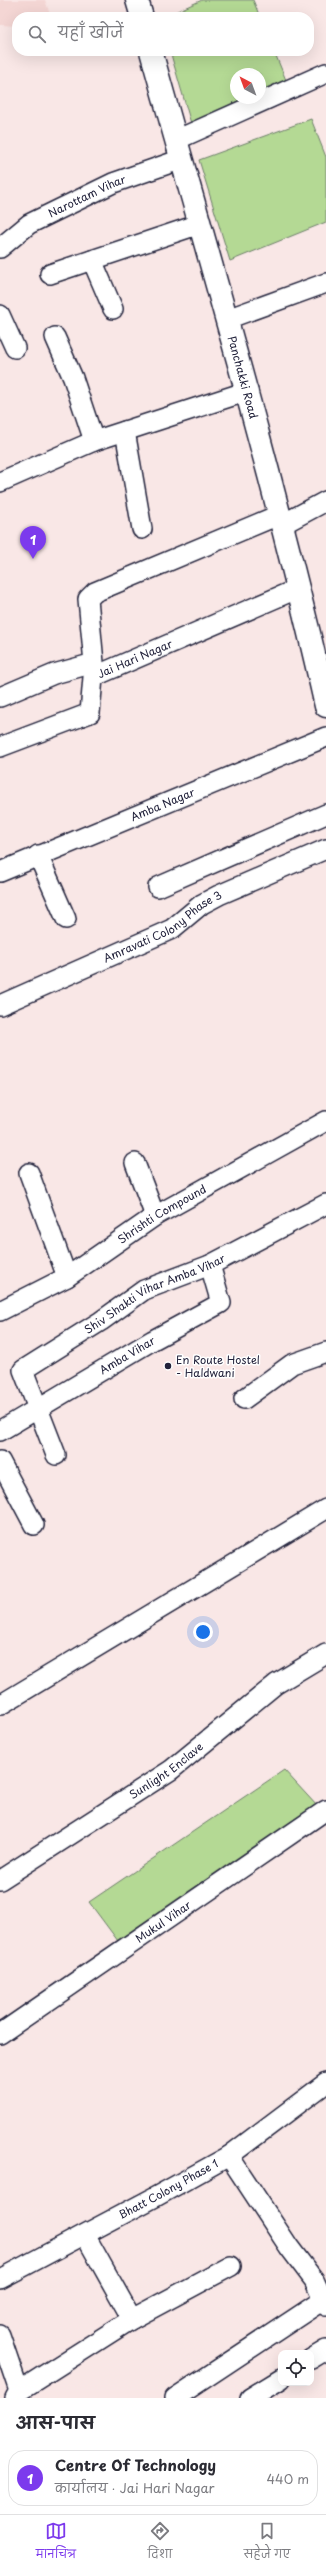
<!DOCTYPE html>
<html lang="hi">
<head>
<meta charset="utf-8">
<style>
  body { margin:0; font-family:"Playpen Sans","Playpen Sans Deva",sans-serif; background:#f2f2f3; color:#2b2b33 }
  .controls { position:absolute; right:12px; bottom:12px; display:grid; overflow:hidden; border-radius:8px; box-shadow:0 4px 16px #0002 }
  .controls button { width:36px; height:36px; display:grid; place-items:center; padding:0; border:0; border-bottom:1px solid #e1e1e2; background:#fff; color:#2b2b33; font:20px sans-serif }
  .compass { position:absolute; left:230px; top:68px; width:36px; height:36px; border-radius:50%; background:#fff; box-shadow:0 4px 16px #0002; rotate:319deg }
  .you { position:absolute; left:203px; top:1632px; width:14px; height:14px; margin:-10px; border:3px solid #fff; border-radius:50%; background:#1a73e8; box-shadow:0 0 0 6px #1a73e833 }
  .badge { display:grid; place-items:center; width:26px; height:26px; border-radius:50%; background:#7c3aed; color:#fff; font-size:13px; font-weight:700 }
  .pin { position:absolute; translate:-50% -33px; filter:drop-shadow(0 1px 2px #0008) }
  .pin::after { content:''; position:absolute; top:21px; width:14px; height:12px; background:inherit; clip-path:polygon(0 0,100% 0,50% 100%) }
  .list { margin:0; padding:0; list-style:none }
  h2 { display:flex; justify-content:space-between; align-items:center; height:52px; margin:0; padding:0 16px; font-size:17px }
  h2 small { font-size:13px; font-weight:400; color:#7c7c81 }
  .list li { display:grid; grid-template-columns:26px 1fr auto; gap:12px; align-items:center; box-sizing:border-box; height:56px; margin:0 8px 8px; padding:0 8px; border:1px solid #e1e1e2; border-radius:16px }
  .list b { display:block; font-size:15px; white-space:nowrap }
  .list p { margin:0; font-size:13px; white-space:nowrap; color:#7c7c81 }
  .list em { font-size:13px; font-style:normal; color:#7c7c81 }
  .icon { flex:none; width:22px; height:22px; fill:none; stroke:currentColor; stroke-width:2; stroke-linecap:round; stroke-linejoin:round }
  .map { position:relative; flex:none; width:326px; height:2398px; overflow:hidden }
  .search { position:absolute; background:#fff; box-shadow:0 4px 16px #0002; left:12px; right:12px; top:12px; height:44px; display:flex; align-items:center; gap:10px; box-sizing:border-box; padding:0 14px; border-radius:16px; color:#7c7c81; font-size:15px }
  .sheet { height:116px; background:#fff }
  nav { display:flex; justify-content:space-around; align-items:center; box-sizing:border-box; height:56px; border-top:1px solid #e1e1e2; background:#fff; font-size:11px; color:#7c7c81 }
  nav a { display:grid; justify-items:center; gap:2px }
  nav .on { color:#7c3aed }
  .map>svg:first-child { display:block }
</style>
</head>
<body>
<div class="map">
<svg width="326" height="2398" viewBox="0 0 326 2398">
  <rect width="100%" height="100%" fill="#f9e7e6"/>
  <filter id="ink" filterUnits="userSpaceOnUse"><feTurbulence type="fractalNoise" baseFrequency=".025" numOctaves="2"/><feDisplacementMap in="SourceGraphic" scale="8" xChannelSelector="R" yChannelSelector="G"/><feConvolveMatrix kernelMatrix="1 2 1 2 8 2 1 2 1" color-interpolation-filters="sRGB"/></filter>
  <g filter="url(#ink)">
    <!-- built -->
    <path fill="#f4d6d4" d="M0 0H45L51 17H17V26L0 25Z"/>
    <!-- green -->
    <path fill="#b4d994" stroke="#6b7e68" fill-rule="evenodd" d="M202 0H253L260 17H164Z
      M170 51H274L288 85 192 127ZM236 74H260V98H236Z
      M311 119 326 157V222L230 261 199 160Z
      M284 1770 318 1807 118 1941 89 1902Z"/>
    <g fill="none" stroke-linecap="round" stroke-linejoin="round">
      <defs>
        <g id="street">
          <path d="M176 140 326 73"/>
          <path id="s1" d="M0 248 29 224 113 183 182 159"/>
          <path d="M92 260 113 309"/>
          <path d="M50 274 200 224"/>
          <path d="M0 315 15 348"/>
          <path d="M227 319 326 283"/>
          <path d="M55 337 73 378 94 441"/>
          <path d="M125 431 142 529"/>
          <path d="M0 482 94 441 248 391"/>
          <path d="M283 524 326 501"/>
          <path d="M0 697 54 674 94 663 88 599 95 592 281 514"/>
          <path id="s2" d="M0 747 90 713 93 677 299 588"/>
          <path d="M38 855 66 919"/>
          <path id="s3" d="M0 872 326 737"/>
          <path d="M158 887 326 814"/>
          <path id="s4" d="M0 1005 172 929 202 904 219 895 326 849"/>
          <path d="M135 1163 155 1216"/>
          <path d="M29 1173 67 1277"/>
          <path id="s5" d="M0 1311 67 1277 155 1216 326 1121"/>
          <path d="M244 1399 292 1364 326 1352"/>
          <path id="s6" d="M0 1431 153 1340 221 1303 210 1265"/>
          <path id="s7" d="M56 1455 23 1370 101 1321 144 1290 210 1265 326 1204"/>
          <path d="M0 1461 34 1525"/>
          <path d="M0 1705 326 1509"/>
          <path id="s8" d="M0 1880 171 1770 276 1684 326 1654"/>
          <path id="s9" d="M0 2034 326 1810"/>
          <path d="M229 2156 289 2247 314 2280 326 2306"/>
          <path d="M85 2235 132 2319"/>
          <path id="s10" d="M0 2279 157 2196 229 2156 326 2083"/>
          <path d="M0 2335 19 2391"/>
          <path d="M311 2359 326 2350"/>
          <path d="M15 2398 19 2391 132 2319 231 2266"/>
          <path d="M175 2398 323 2300"/>
          <path d="M250 2398 281 2379"/>
        </g>
        <g id="secondary">
          <path d="M137 0 142 17"/>
          <path id="s11" d="M151 51C212 269 276 485 326 706"/>
        </g>
      </defs>
      <!-- street casing -->
      <use href="#street" stroke="#22223b" stroke-width="22"/>
      <!-- secondary casing -->
      <use href="#secondary" stroke="#22223b" stroke-width="25"/>
      <!-- street -->
      <use href="#street" stroke="#fff" stroke-width="19"/>
      <!-- secondary -->
      <use href="#secondary" stroke="#fff" stroke-width="22"/>
    </g>
  </g>
  <!-- markers -->
  <circle fill="#22223b" stroke="#fff" stroke-width="1.5" cx="168" cy="1366" r="4"/>
  <g text-anchor="middle" stroke-width="3" stroke-linejoin="round" paint-order="stroke">
    <!-- street labels -->
    <g font-size="11" fill="#22223b" stroke="#fff">
      <text dy="4" stroke="none"><textPath href="#s1" startOffset="102">Narottam Vihar</textPath></text>
      <text dy="4" stroke="none"><textPath href="#s11" startOffset="339">Panchakki Road</textPath></text>
      <text dy="4" stroke="none"><textPath href="#s2" startOffset="178">Jai Hari Nagar</textPath></text>
      <text dy="4" stroke="none"><textPath href="#s3" startOffset="176">Amba Nagar</textPath></text>
      <text dy="4" stroke="none"><textPath href="#s4" startOffset="181">Amravati Colony Phase 3</textPath></text>
      <text dy="4" stroke="none"><textPath href="#s5" startOffset="189">Shrishti Compound</textPath></text>
      <text dy="4" stroke="none"><textPath href="#s7" startOffset="244">Shiv Shakti Vihar Amba Vihar</textPath></text>
      <text dy="4" stroke="none"><textPath href="#s6" startOffset="148">Amba Vihar</textPath></text>
      <text dy="4" stroke="none"><textPath href="#s8" startOffset="199">Sunlight Enclave</textPath></text>
      <text dy="4" stroke="none"><textPath href="#s9" startOffset="198">Mukul Vihar</textPath></text>
      <text dy="4" stroke="none"><textPath href="#s10" startOffset="191">Bhatt Colony Phase 1</textPath></text>
    </g>
    <!-- poi labels -->
    <g font-size="11" fill="#22223b" stroke="#fff" text-anchor="start">
      <text x="176" y="1364">En Route Hostel<tspan x="176" dy="13">- Haldwani</tspan></text>
    </g>
  </g>
</svg>
<div class="controls">
<button><svg class="icon" aria-label="locate" viewBox="0 0 24 24"><circle cx="12" cy="12" r="6"/><path d="M12 2v4M12 18v4M2 12h4M18 12h4"/></svg></button>
</div>
<svg class="compass" viewBox="-18 -18 36 36"><path d="M0-13l5 13h-10z" fill="#e53935"/><path d="M0 13l5-13h-10z" fill="#7c7c81"/></svg>
<div class="you"></div>
<div class="pin badge" style="left:33px;top:559px">1</div>
<div class="search"><svg class="icon" aria-label="search" viewBox="0 0 24 24"><circle cx="10" cy="10" r="6"/><path d="M15 15l6 6"/></svg>यहाँ खोजें</div>
</div>
<section class="sheet">
<h2>आस-पास<small></small></h2>
<ul class="list">
<li><span class="badge">1</span><div><b>Centre Of Technology</b><p>कार्यालय · Jai Hari Nagar</p></div><em>440 m</em></li>
</ul>
</section>
<nav>
<a class="on"><svg class="icon" aria-label="map" viewBox="0 0 24 24"><path d="M3 6l6-2 6 2 6-2v14l-6 2-6-2-6 2zM9 4v14M15 6v14"/></svg>मानचित्र</a>
<a><svg class="icon" aria-label="directions" viewBox="0 0 24 24"><path d="M12 3l9 9-9 9-9-9zM9 14v-3h6M13 9l2 2-2 2"/></svg>दिशा</a>
<a><svg class="icon" aria-label="saved" viewBox="0 0 24 24"><path d="M7 4h10v16l-5-4-5 4z"/></svg>सहेजे गए</a>
</nav>
</body>
</html>
